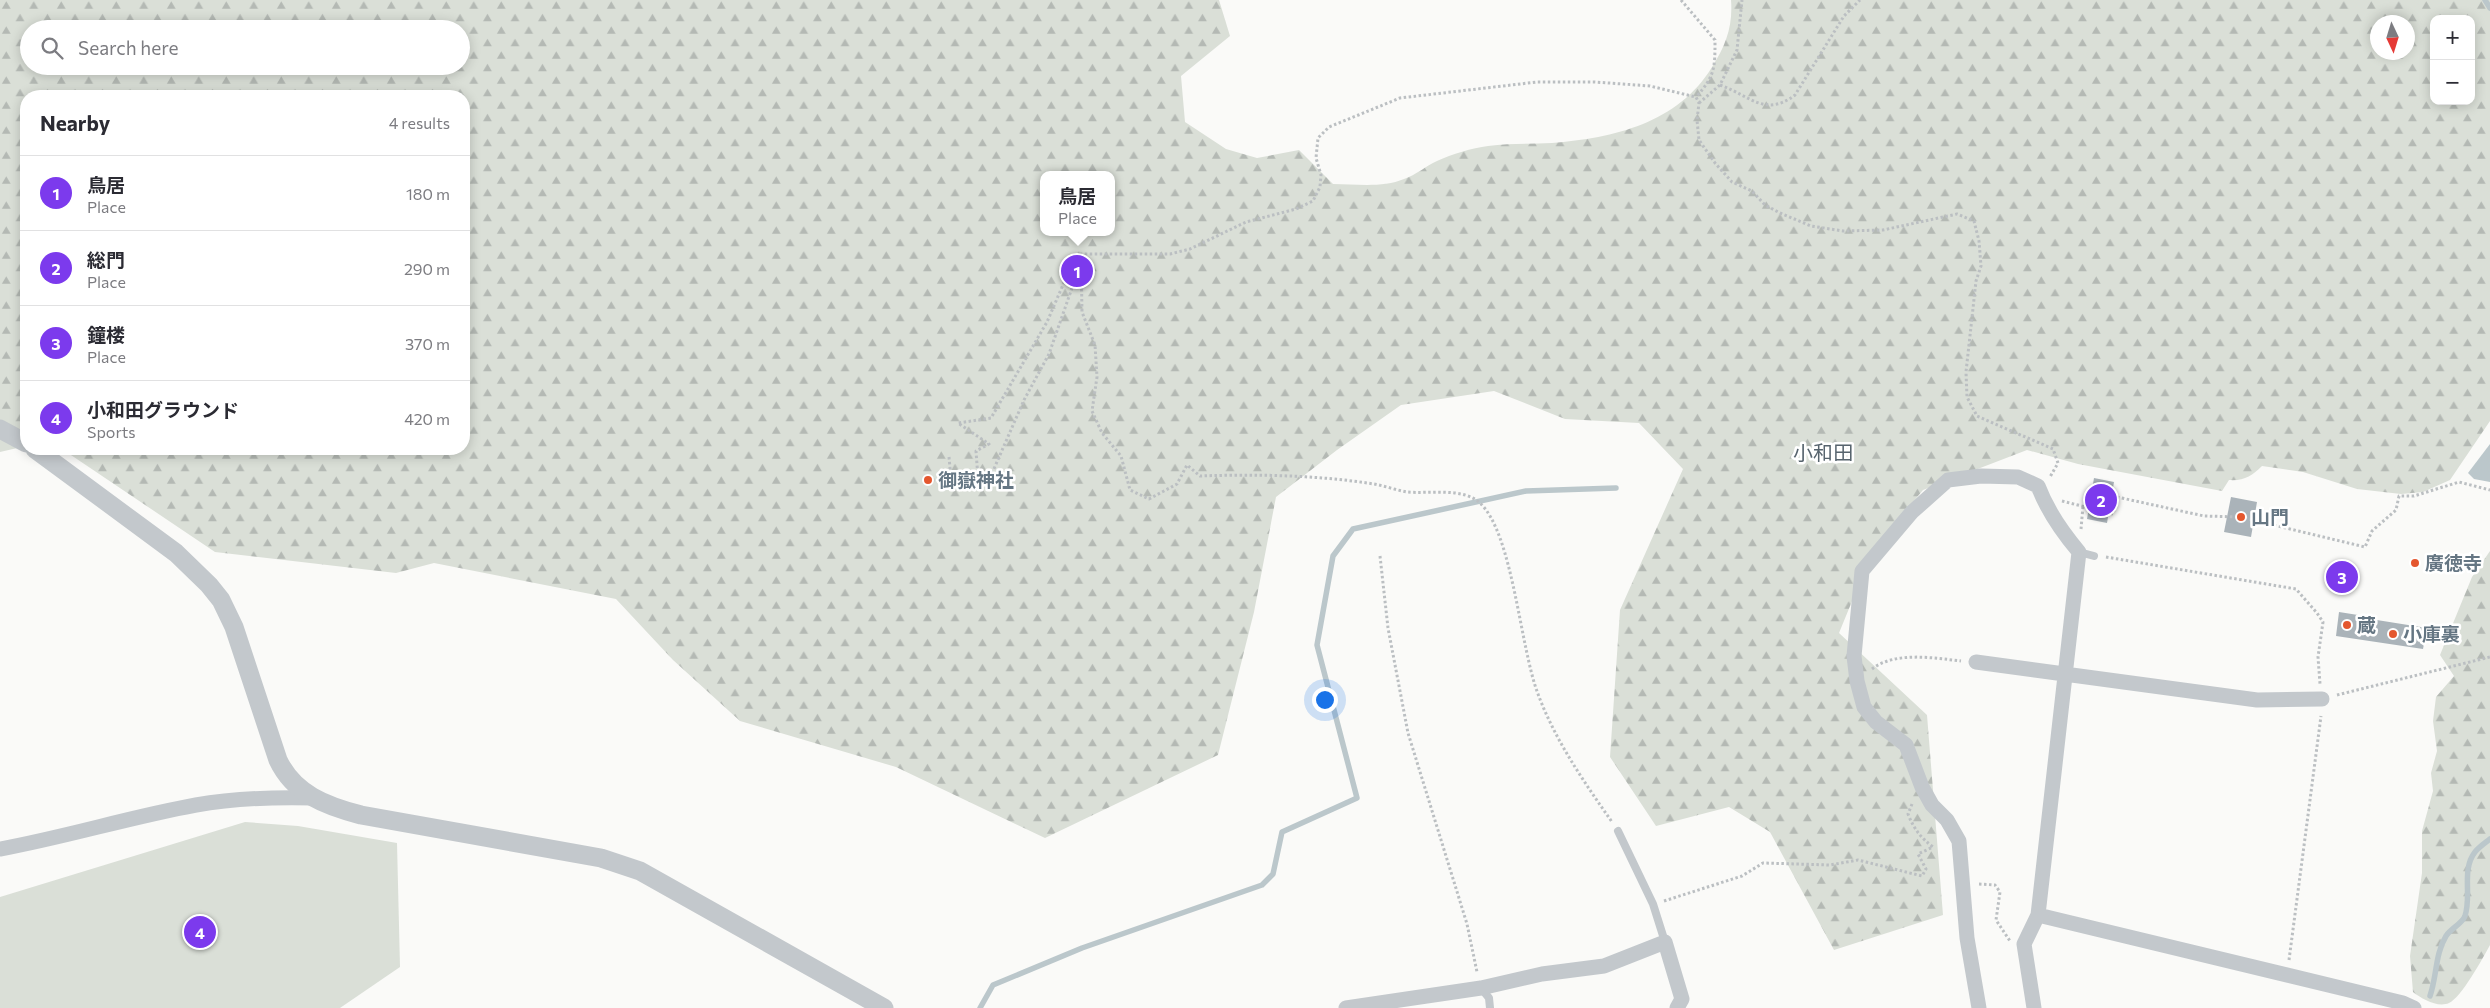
<!DOCTYPE html>
<html lang="en">
<head>
<meta charset="utf-8">
<style>
  body { margin:0; font-family:Commissioner,"Noto Sans JP",sans-serif; background:#f2f2f3; color:#2b2b33 }
  .controls { position:absolute; right:15px; top:15px; display:grid; overflow:hidden; border-radius:10px; box-shadow:0 2px 12px #0003 }
  .controls button { width:45px; height:45px; display:grid; place-items:center; padding:0; border:0; border-bottom:1px solid #e1e1e2; background:#fff; color:#2b2b33; font:25px sans-serif }
  .compass { position:absolute; left:2370px; top:15px; width:45px; height:45px; border-radius:50%; background:#fff; box-shadow:0 2px 12px #0003; rotate:176deg }
  .you { position:absolute; left:1324px; top:699px; width:18px; height:18px; margin:-12px; border:4px solid #fff; border-radius:50%; background:#1a73e8; box-shadow:0 0 0 8px #1a73e833 }
  .badge { display:grid; place-items:center; width:32px; height:32px; border-radius:50%; background:#7c3aed; color:#fff; font-size:16px; font-weight:700 }
  .pin { position:absolute; translate:-50% -50%; border:2px solid #fff; box-shadow:0 1px 5px #0006 }
  .popup { position:absolute; left:1040px; top:171px; width:75px; height:65px; box-sizing:border-box; display:grid; place-content:center; border-radius:10px; background:#fff; filter:drop-shadow(0 1px 4px #0005); font-size:16px; white-space:nowrap; color:#7c7c81 }
  .popup b { font-size:19px; color:#2b2b33 }
  .popup::after { content:''; position:absolute; left:50%; top:100%; margin-left:-10px; border:10px solid transparent; border-top-color:#fff }
  .list { margin:0; padding:0; list-style:none }
  h2 { display:flex; justify-content:space-between; align-items:center; height:65px; margin:0; padding:0 20px; font-size:21px }
  h2 small { font-size:16px; font-weight:400; color:#7c7c81 }
  .list li { display:grid; grid-template-columns:32px 1fr auto; gap:15px; align-items:center; box-sizing:border-box; height:75px; padding:0 20px; border-top:1px solid #e1e1e2 }
  .list b { display:block; font-size:19px; white-space:nowrap }
  .list p { margin:0; font-size:16px; white-space:nowrap; color:#7c7c81 }
  .list em { font-size:16px; font-style:normal; color:#7c7c81 }
  .icon { flex:none; width:28px; height:28px; fill:none; stroke:currentColor; stroke-width:2; stroke-linecap:round; stroke-linejoin:round }
  .map { position:relative; flex:none; width:2490px; height:1008px; overflow:hidden }
  .search { position:absolute; background:#fff; box-shadow:0 2px 12px #0003; left:20px; top:20px; width:450px; height:55px; display:flex; align-items:center; gap:12px; box-sizing:border-box; padding:0 18px; border-radius:28px; color:#7c7c81; font-size:19px }
  .panel { position:absolute; background:#fff; box-shadow:0 2px 12px #0003; left:20px; top:90px; width:450px; height:365px; border-radius:20px }
  .map>svg:first-child { display:block }
</style>
</head>
<body>
<div class="map">
<svg width="2490" height="1008" viewBox="0 0 2490 1008">
  <defs>
    <pattern id="forest-firs" width="22" height="20" patternUnits="userSpaceOnUse" patternTransform="scale(1.25)"><rect width="22" height="20" fill="#dadfd7"/><path d="M5 1l3.5 6h-7zM16 11l3.5 6h-7z" fill="#b4b9b4"/></pattern>
  </defs>
  <rect width="100%" height="100%" fill="#fafaf8"/>
  <!-- forest -->
  <path fill="url(#forest-firs)" fill-rule="evenodd" d="M0 0H1219L1230 36 1181 76 1185 122 1226 149 1257 158 1299 150 1333 184C1356 184 1383 188 1404 179 1416 175 1426 166 1437 161 1452 154 1472 148 1488 146 1509 143 1531 144 1552 143 1614 138 1678 123 1712 67 1726 45 1733 26 1731 0H2490V421L2450 480 2423 492 2401 494 2357 489 2303 472 2262 466C2252 476 2244 481 2229 480L2222 491 2078 464 2027 450 1923 490 1873 550 1839 633 1927 715 1943 915 1834 950 1770 832 1729 807 1656 826 1610 757 1620 610 1683 469 1639 423 1565 419 1494 391 1401 405 1337 450 1276 497 1254 612 1218 755 1045 838 896 767 740 721 673 660 616 599 434 563 396 573 215 552 62 449H464V96H26V446L0 452ZM2434 19H2471V101H2434ZM2378 22H2408V52H2378ZM29 29H461V66H29ZM1043 175H1111V232H1043Z
    M2490 551V945C2483 958 2461 998 2449 1003 2438 1008 2422 999 2413 992L2410 956 2422 873V831L2433 791 2431 773 2437 751 2433 721 2436 697 2454 676 2440 655 2472 577Z"/>
  <!-- pitch -->
  <path fill="#dadfd7" d="M245 822 298 826 397 843 400 967 340 1008H0V897Z"/>
  <!-- water -->
  <path fill="#bbc7cb" d="M2490 444V482L2474 479 2468 473Z"/>
  <g fill="none" stroke-linecap="round" stroke-linejoin="round">
    <!-- stream -->
    <path stroke="#bbc7cb" stroke-width="5.5" d="M2485 0 2490 8
      M2430 996C2437 976 2435 954 2446 936 2451 928 2462 924 2465 916 2472 895 2461 870 2475 852 2479 847 2485 843 2490 839
      M980 1008 993 985 1082 948 1262 885 1273 874 1282 832 1357 798 1317 645 1333 556 1353 529 1526 491 1616 488"/>
  </g>
  <!-- building -->
  <path fill="#aab3b9" d="M2094 478 2114 482 2107 523 2087 519Z
    M2231 497 2257 502 2251 537 2224 532Z
    M2336 568 2350 571 2348 585 2333 583Z
    M2339 612 2358 615V617L2427 628 2423 649 2336 636Z"/>
  <g fill="none" stroke-linecap="round" stroke-linejoin="round">
    <!-- path -->
    <path stroke="#bbbfc2" stroke-width="3" stroke-dasharray="2.5 2.5" stroke-linecap="butt" d="M1681 0 1715 40C1715 68 1715 76 1696 97
      M1720 85C1749 95 1765 118 1795 95L1844 16 1860 0
      M1699 103 1720 85 1737 50 1742 0
      M1081 254 1082 312 1095 345 1097 377 1092 411 1102 433 1121 456 1130 490 1149 499 1177 484 1187 465 1200 476C1256 474 1317 475 1374 484 1385 486 1396 490 1407 492 1429 494 1463 487 1480 503 1513 534 1520 647 1538 694 1555 740 1584 782 1612 822
      M949 457 951 479
      M978 478 976 451 989 444 958 423 991 418 1047 322 1075 257 1081 254H1170L1190 249 1246 222 1296 209 1313 201 1320 187 1321 175 1316 158 1318 138 1329 127 1400 98 1537 82H1595L1650 86 1696 97 1699 103 1697 120 1699 140 1715 163 1732 182 1752 191 1765 205 1780 213 1811 226 1843 231 1883 230 1957 214 1974 221 1979 241 1981 266 1976 281 1966 372 1967 397 1977 416 2053 449 2058 463 2050 477
      M932 480 978 478 993 471 1024 400 1049 354 1080 265
      M2062 501 2113 514 2117 497 2204 516 2240 517 2365 547 2372 531 2396 510 2399 496H2414L2459 482 2490 490
      M2081 529 2083 506
      M1380 556 1388 628 1408 733 1467 924 1477 972
      M2106 557 2296 589 2317 613 2323 622 2318 657 2320 684
      M1872 669C1895 651 1934 658 1961 661
      M2337 695 2490 657
      M1979 884 1995 885 2000 892 1996 920 2010 941
      M1664 901 1742 876 1763 863 1830 865 1858 860 1922 876 1926 869 1918 854 1933 847C1920 837 1914 829 1908 814L1912 804
      M2289 960 2321 716"/>
    <!-- service -->
    <path stroke="#c3c8cc" stroke-width="8" d="M2079 552 2094 556
      M1618 831 1653 904 1665 942
      M1481 988 1489 998 1490 1008"/>
    <!-- minor -->
    <path stroke="#c3c8cc" stroke-width="15" d="M1976 662 2257 700 2322 699
      M0 849C66 837 130 817 196 805 235 798 274 797 314 798
      M2038 915 2403 1003 2414 1008
      M1346 1008 1481 988 1542 974 1604 966 1665 942 1682 999 1677 1008
      M1979 1008 1967 938 1959 841 1947 820 1932 805 1922 787 1906 745 1876 722 1864 707 1857 681 1854 656 1862 571 1912 512 1948 480 1981 476 2018 477 2038 486C2047 510 2063 533 2079 552L2038 915 2024 944 2034 1008"/>
    <!-- tertiary -->
    <path stroke="#c3c8cc" stroke-width="19" d="M0 429 26 443
      M35 449 176 553 209 585 221 600 234 627 278 760C294 794 326 806 361 815L601 858 640 871 884 1008"/>
  </g>
  <!-- markers -->
  <g fill="#e4572e" stroke="#fff" stroke-width="2">
    <circle cx="928" cy="480" r="5"/>
    <circle cx="2241" cy="517" r="5"/>
    <circle cx="2415" cy="563" r="5"/>
    <circle cx="2347" cy="625" r="5"/>
    <circle cx="2393" cy="634" r="5"/>
  </g>
  <g text-anchor="middle" stroke-width="5" stroke-linejoin="round" paint-order="stroke">
    <!-- poi labels -->
    <g font-size="19" font-weight="bold" fill="#657683" stroke="#fff" text-anchor="start">
      <text x="938" y="487">御嶽神社</text>
      <text x="2251" y="524">山門</text>
      <text x="2425" y="570">廣徳寺</text>
      <text x="2357" y="632">蔵</text>
      <text x="2403" y="641">小庫裏</text>
    </g>
    <!-- neighbourhood labels -->
    <g font-size="20" fill="#57646e" stroke="#fff">
      <text x="1823" y="460">小和田</text>
    </g>
  </g>
</svg>
<div class="controls">
<button>+</button>
<button>−</button>
</div>
<svg class="compass" viewBox="-18 -18 36 36"><path d="M0-13l5 13h-10z" fill="#e53935"/><path d="M0 13l5-13h-10z" fill="#7c7c81"/></svg>
<div class="you"></div>
<div class="pin badge" style="left:1077px;top:271px">1</div>
<div class="popup"><b>鳥居</b>Place</div>
<div class="pin badge" style="left:2101px;top:500px">2</div>
<div class="pin badge" style="left:2342px;top:577px">3</div>
<div class="pin badge" style="left:200px;top:932px">4</div>
<div class="search"><svg class="icon" aria-label="search" viewBox="0 0 24 24"><circle cx="10" cy="10" r="6"/><path d="M15 15l6 6"/></svg>Search here</div>
<section class="panel">
<h2>Nearby<small>4 results</small></h2>
<ul class="list">
<li><span class="badge">1</span><div><b>鳥居</b><p>Place</p></div><em>180 m</em></li>
<li><span class="badge">2</span><div><b>総門</b><p>Place</p></div><em>290 m</em></li>
<li><span class="badge">3</span><div><b>鐘楼</b><p>Place</p></div><em>370 m</em></li>
<li><span class="badge">4</span><div><b>小和田グラウンド</b><p>Sports</p></div><em>420 m</em></li>
</ul>
</section>
</div>
</body>
</html>
